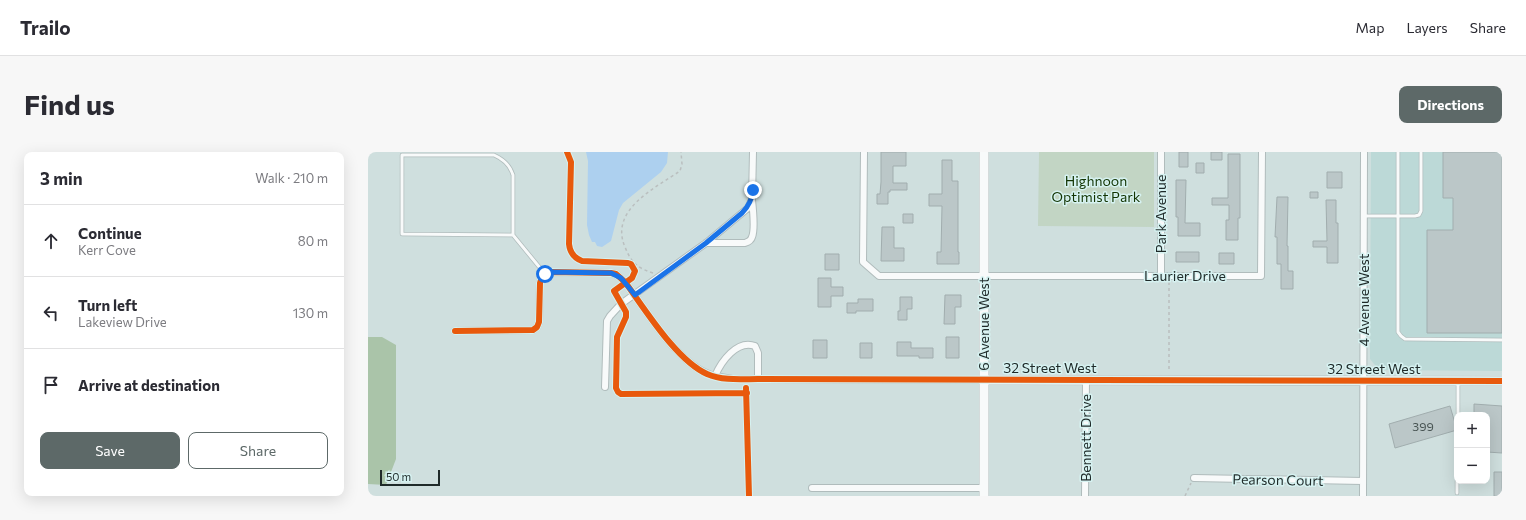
<!DOCTYPE html>
<html lang="en">
<head>
<meta charset="utf-8">
<style>
  body { margin:0; font-family:Commissioner,sans-serif; background:#f7f7f7; color:#2b2b33 }
  .controls { position:absolute; right:12px; bottom:12px; display:grid; overflow:hidden; border-radius:8px; box-shadow:0 4px 16px #0002 }
  .controls button { width:36px; height:36px; display:grid; place-items:center; padding:0; border:0; border-bottom:1px solid #e1e1e2; background:#fff; color:#2b2b33; font:20px sans-serif }
  .scale { position:absolute; left:12px; bottom:10px; width:60px; box-sizing:border-box; padding-left:4px; border:2px solid #1f2a29; border-top:0; font-size:11px; line-height:14px; white-space:nowrap; color:#1f2a29; -webkit-text-stroke:3px #d6f2f1; paint-order:stroke }
  .stop { position:absolute; width:12px; height:12px; margin:-9px; border:3px solid #1a73e8; border-radius:50%; background:#fff }
  .stop.end { background:#1a73e8; border-color:#fff; box-shadow:0 1px 4px #0008 }
  .list { margin:0; padding:0; list-style:none }
  h2 { display:flex; justify-content:space-between; align-items:center; height:52px; margin:0; padding:0 16px; font-size:17px }
  h2 small { font-size:13px; font-weight:400; color:#7c7c81 }
  .list li { display:grid; grid-template-columns:26px 1fr auto; gap:12px; align-items:center; box-sizing:border-box; height:72px; padding:0 16px; border-top:1px solid #e1e1e2 }
  .list b { display:block; font-size:15px; white-space:nowrap }
  .list p { margin:0; font-size:13px; white-space:nowrap; color:#7c7c81 }
  .list em { font-size:13px; font-style:normal; color:#7c7c81 }
  .actions { display:flex; gap:8px; padding:12px 16px }
  .actions a { flex:1; padding:9px 0; border:1px solid #5d6968; border-radius:8px; text-align:center; font-size:14px; color:#5d6968 }
  .actions .main { background:#5d6968; color:#fff }
  .icon { flex:none; width:22px; height:22px; fill:none; stroke:currentColor; stroke-width:2; stroke-linecap:round; stroke-linejoin:round }
  .map { position:relative; flex:none; width:1134px; height:344px; overflow:hidden; border-radius:8px }
  header { display:flex; align-items:center; gap:24px; box-sizing:border-box; height:56px; padding:0 20px; background:#fff; border-bottom:1px solid #e1e1e2 }
  header strong { font-size:19px }
  nav { display:flex; gap:22px; margin-inline-start:auto; font-size:14px }
  .intro { display:flex; align-items:center; justify-content:space-between; box-sizing:border-box; height:96px; padding:0 24px }
  h1 { margin:0; font-size:28px }
  .button { padding:10px 18px; border-radius:8px; background:#5d6968; color:#fff; font-size:14px; font-weight:700 }
  main { display:flex; gap:24px; padding:0 24px }
  aside { flex:1; background:#fff; border-radius:8px; box-shadow:0 4px 16px #0002 }
  .map>svg:first-child { display:block }
</style>
</head>
<body>
<header>
<strong>Trailo</strong>
<nav><a>Map</a><a>Layers</a><a>Share</a></nav>
</header>
<div class="intro"><h1>Find us</h1><a class="button">Directions</a></div>
<main>
<aside>
<h2>3 min<small>Walk · 210 m</small></h2>
<ul class="list">
<li><svg class="icon" aria-label="ahead" viewBox="0 0 24 24"><path d="M12 20V5M6 11l6-6 6 6"/></svg><div><b>Continue</b><p>Kerr Cove</p></div><em>80 m</em></li>
<li><svg class="icon" aria-label="left" viewBox="0 0 24 24"><path d="M17 20v-9H6M10 6l-5 5 5 5"/></svg><div><b>Turn left</b><p>Lakeview Drive</p></div><em>130 m</em></li>
<li><svg class="icon" aria-label="arrive" viewBox="0 0 24 24"><path d="M6 21V4h12l-3 4 3 4H6"/></svg><div><b>Arrive at destination</b></div></li>
</ul>
<div class="actions"><a class="main">Save</a><a>Share</a></div>
</aside>
<div class="map">
<svg width="1134" height="344" viewBox="0 0 1134 344">
  <rect width="100%" height="100%" fill="#cfdfde"/>
  <!-- built -->
  <path fill="#bcd9d7" d="M1003 0H1134V219L1011 218 1002 207Z"/>
  <!-- green -->
  <path fill="#c2d5c4" d="M671 0H786V75L670 74Z"/>
  <!-- forest -->
  <path fill="#aac4a9" d="M0 185H14L28 193V307L18 333 0 332Z"/>
  <!-- water -->
  <path fill="#add0ef" d="M218 0H300L299 11 293 20 255 51 251 58 243 89 234 95 229 94 227 90H224L221 83 219 73 220 9Z"/>
  <!-- building -->
  <path fill="#bbc7c8" stroke="#a1adae" d="M513 0H538V14H525V31H539V38H522V40H520V52H509V42H512L513 30Z
    M811 0H820V15H811Z
    M843 0H854V8H843Z
    M1075 0H1134V181H1059V78H1085V46H1075Z
    M860 2H872V66H870V88H858V68H861V53H844V46H860Z
    M574 8H584V29H590V100H591V112H569V100H573L574 54H561V42H574Z
    M828 11H836V21H828Z
    M959 20H974V36H959Z
    M808 28H818L817 71H832V84H810V65H808Z
    M942 40H950V46H942Z
    M909 45H920L919 94H920V119H925V137H913V112H909V85H907Z
    M958 48H968V71H970V111H959V95H945V89H959Z
    M535 62H545V71H535Z
    M514 75H526V96H536V109H513Z
    M808 100H831V110H808Z
    M851 101H866V112H851Z
    M457 102H471V118H457Z
    M450 126H463V135H475V144H463V155H450Z
    M577 143H593V155H587V172H576Z
    M532 145H544V157H539V168H530V159H532Z
    M490 147H505V159H488V161H479V151H490Z
    M578 185H591V206H578Z
    M445 188H459V206H445Z
    M529 190H543V196H565V206H551V204H529Z
    M492 191H504V206H492Z
    M1106 252 1134 254V301L1119 300V263H1106Z
    M1082 254 1089 278 1027 296 1021 272Z
    M1126 320H1134V344H1126Z"/>
  <g fill="none" stroke-linecap="round" stroke-linejoin="round">
    <defs>
      <path id="lane" d="M1030 0V180L1033 184 1037 187 1134 188
        M996 64H1047L1051 63 1053 59V0
        M145 83V23C142 13 135 7 126 3H34V82L145 83 177 122
        M1090 263V231
        M1089 341V329"/>
      <path id="street" d="M496 0 495 110 511 124H893L894 0
        M338 91H377C380 90 383 89 384 85 387 78 385 57 384 48
        M793 124V0
        M87 179 165 178 169 175 171 170 172 131C174 124 176 122 183 120L243 121 248 122 257 130C278 158 307 207 338 221 347 225 357 226 365 227L616 228
        M347 224C353 210 369 187 387 194L390 201V227
        M237 235 239 169 242 164 253 152 338 91 380 56 384 47 385 0
        M826 326 995 329
        M444 336H616
        M717 344 718 228
        M995 344 996 0"/>
      <path id="secondary" d="M616 228 1134 229
        M616 344V0"/>
    </defs>
    <!-- lane casing -->
    <use href="#lane" stroke="#b0bcbc" stroke-width="4.5"/>
    <!-- street casing -->
    <use href="#street" stroke="#b0bcbc" stroke-width="8"/>
    <!-- secondary casing -->
    <use href="#secondary" stroke="#b0bcbc" stroke-width="10"/>
    <!-- path -->
    <path stroke="#babfbf" stroke-width="1.5" stroke-dasharray="3 3" stroke-linecap="butt" d="M285 121C269 116 263 110 257 95 241 58 287 36 312 19L314 12 313 0
      M801 130V220
      M817 344 823 331"/>
    <!-- lane -->
    <use href="#lane" stroke="#f8fafa" stroke-width="3"/>
    <!-- street -->
    <use href="#street" stroke="#f8fafa" stroke-width="6"/>
    <!-- secondary -->
    <use href="#secondary" stroke="#f8fafa" stroke-width="9"/>
    <defs>
      <path id="cycleway" d="M199 0 203 10 201 92C202 101 206 106 214 109L260 111 263 112 267 119 264 126 246 139 258 160V165L249 185 248 236 250 240 253 242 379 241
        M87 179 165 178 169 175 171 170 172 131C174 124 176 122 183 120L243 121 248 122 257 130C277 157 308 208 339 222 355 229 374 227 390 227L1134 229
        M378 236 381 344"/>
    </defs>
    <!-- cycleway casing -->
    <use href="#cycleway" stroke="#d6f2f1" stroke-width="8"/>
    <!-- cycleway -->
    <use href="#cycleway" stroke="#e8590c" stroke-width="6"/>
  </g>
  <g fill="none" stroke-linecap="round" stroke-linejoin="round">
    <!-- route -->
    <path stroke="#1a73e8" stroke-width="5" d="M177 122 183 120 243 121 253 126 267 143 338 91 374 61C381 54 384 48 385 38"/>
  </g>
  <g text-anchor="middle" stroke-width="3" stroke-linejoin="round" paint-order="stroke">
    <!-- number labels -->
    <g font-size="12" fill="#485453">
      <text x="1055" y="279">399</text>
    </g>
    <!-- park labels -->
    <g font-size="14" fill="#123402" stroke="#d6f2f1">
      <text x="728" y="34">Highnoon<tspan x="728" dy="16">Optimist Park</tspan></text>
    </g>
    <!-- street labels -->
    <g font-size="14" fill="#1f2a29" stroke="#d6f2f1">
      <text transform="translate(793 62) rotate(-90)" y="5">Park Avenue</text>
      <text x="817" y="129">Laurier Drive</text>
      <text transform="translate(996 148) rotate(-90)" y="5">4 Avenue West</text>
      <text transform="translate(616 172) rotate(-90)" y="5">6 Avenue West</text>
      <text x="682" y="221">32 Street West</text>
      <text x="1006" y="222">32 Street West</text>
      <text transform="translate(718 286) rotate(-90)" y="5">Bennett Drive</text>
      <text transform="translate(910 328) rotate(1)" y="5">Pearson Court</text>
    </g>
  </g>
</svg>
<div class="controls">
<button>+</button>
<button>−</button>
</div>
<div class="scale">50 m</div>
<div class="stop" style="left:177px;top:122px"></div>
<div class="stop end" style="left:385px;top:38px"></div>
</div>
</main>
</body>
</html>
